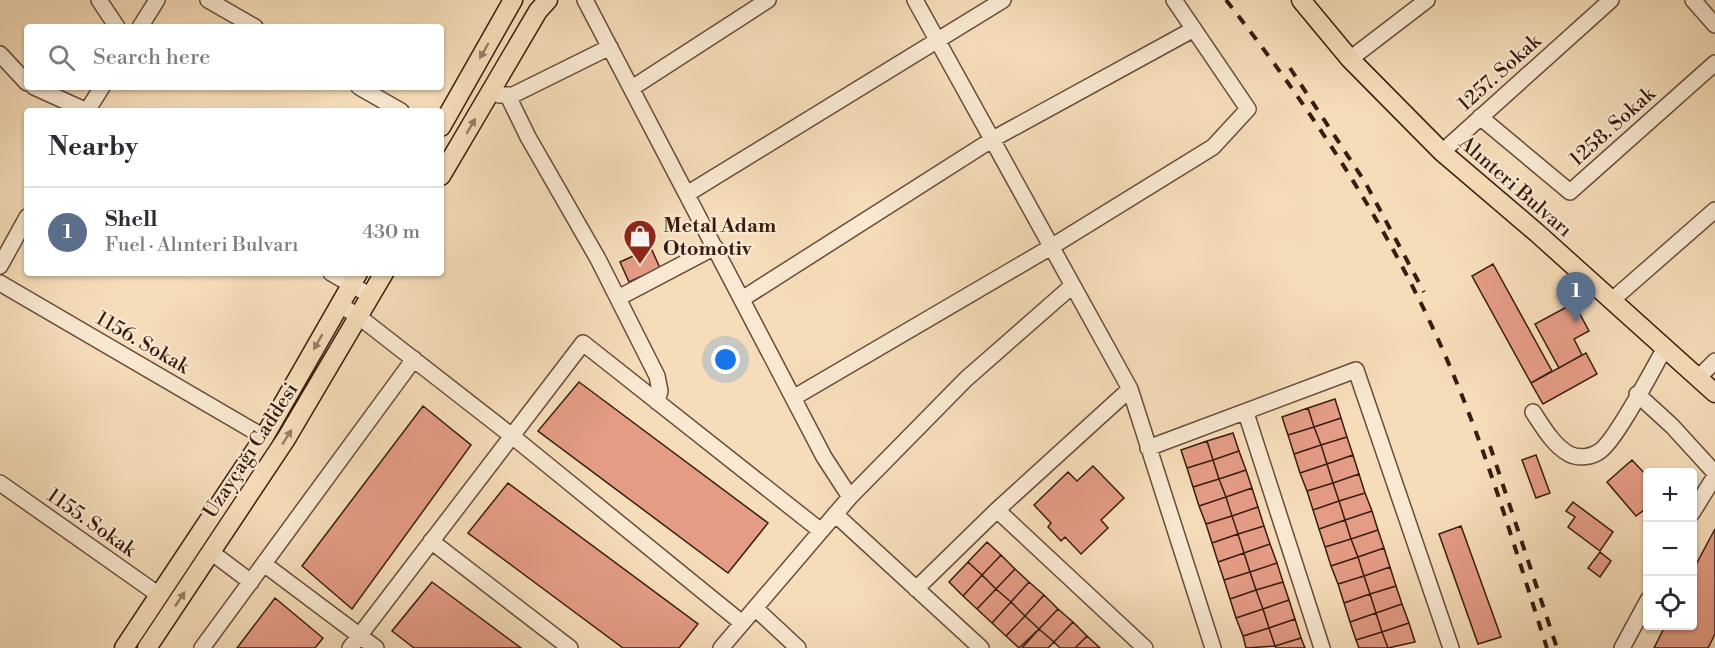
<!DOCTYPE html>
<html lang="en">
<head>
<meta charset="utf-8">
<style>
  body { margin:0; font-family:"Libre Bodoni",serif; background:#f7f7f7; color:#2b2b33 }
  .controls { position:absolute; right:18px; bottom:18px; display:grid; overflow:hidden; border-radius:6px; box-shadow:0 2px 4px #0004 }
  .controls button { width:54px; height:54px; display:grid; place-items:center; padding:0; border:0; border-bottom:2px solid #e1e1e2; background:#fff; color:#2b2b33; font:30px sans-serif }
  .you { position:absolute; left:726px; top:360px; width:21px; height:21px; margin:-15px; border:4px solid #fff; border-radius:50%; background:#1a73e8; box-shadow:0 0 0 9px #1a73e833 }
  .badge { display:grid; place-items:center; width:39px; height:39px; border-radius:50%; background:#db2777; color:#fff; font-size:20px; font-weight:700 }
  .pin { position:absolute; translate:-50% -50px; filter:drop-shadow(0 2px 3px #0008) }
  .pin::after { content:''; position:absolute; top:32px; width:21px; height:18px; background:inherit; clip-path:polygon(0 0,100% 0,50% 100%) }
  .list { margin:0; padding:0; list-style:none }
  h2 { display:flex; justify-content:space-between; align-items:center; height:78px; margin:0; padding:0 24px; font-size:26px }
  h2 small { font-size:20px; font-weight:400; color:#7c7c81 }
  .list li { display:grid; grid-template-columns:39px 1fr auto; gap:18px; align-items:center; box-sizing:border-box; height:90px; padding:0 24px; border-top:2px solid #e1e1e2 }
  .list b { display:block; font-size:22px; white-space:nowrap }
  .list p { margin:0; font-size:20px; white-space:nowrap; color:#7c7c81 }
  .list em { font-size:20px; font-style:normal; color:#7c7c81 }
  .icon { flex:none; width:33px; height:33px; fill:none; stroke:currentColor; stroke-width:2; stroke-linecap:round; stroke-linejoin:round }
  .map { position:relative; flex:none; width:1715px; height:648px; overflow:hidden }
  .search { position:absolute; background:#fff; box-shadow:0 2px 4px #0004; left:24px; top:24px; width:420px; height:66px; display:flex; align-items:center; gap:15px; box-sizing:border-box; padding:0 21px; border-radius:6px; color:#7c7c81; font-size:22px }
  .panel { position:absolute; background:#fff; box-shadow:0 2px 4px #0004; left:24px; top:108px; width:420px; height:168px; border-radius:6px }
  .map>svg:first-child { display:block }
</style>
</head>
<body>
<div class="map">
<svg width="1715" height="648" viewBox="0 0 1715 648">
  <rect width="100%" height="100%" fill="#f6ddb9"/>
  <filter id="stains"><feTurbulence type="fractalNoise" baseFrequency=".00333" numOctaves="4"/><feColorMatrix values="0 0 0 0 .2 0 0 0 0 .09 0 0 0 0 .02 0 0 0 .5 -.17"/></filter>
  <radialGradient id="worn" r=".72"><stop offset=".6" stop-color="#630" stop-opacity="0"/><stop offset="1" stop-color="#630" stop-opacity=".3"/></radialGradient>
  <!-- building -->
  <path fill="#e59c85" stroke="#391c11" stroke-width="1.5" d="M651 248 660 268 629 282 620 262Z
    M1493 264 1552 371 1531 383 1472 276Z
    M1574 303 1589 331 1574 339 1582 355 1559 368 1535 324Z
    M1586 353 1597 374 1543 404 1531 383Z
    M579 382 768 523 728 573 538 431Z
    M1335 399 1341 418 1314 427 1308 408Z
    M423 406 471 445 352 609 302 566Z
    M1308 408 1314 427 1288 435 1282 417Z
    M1341 418 1347 437 1321 445 1314 427Z
    M1314 427 1321 445 1294 454 1288 435Z
    M1233 433 1239 451 1213 460 1207 441Z
    M1347 437 1353 455 1327 464 1321 445Z
    M1207 441 1213 460 1187 468 1181 450Z
    M1321 445 1327 464 1300 473 1294 454Z
    M1239 451 1246 470 1219 479 1213 460Z
    M1353 455 1359 474 1333 483 1327 464Z
    M1536 455 1550 493 1536 498 1522 460Z
    M1213 460 1219 479 1193 487 1187 468Z
    M1632 460 1648 477V507L1636 516 1607 482Z
    M1327 464 1333 483 1307 491 1300 473Z
    M1093 466 1124 498 1101 520 1108 528 1081 554 1065 537 1061 541 1048 527 1051 523 1034 505 1068 472 1077 481Z
    M1246 470 1252 488 1226 497 1219 479Z
    M1359 474 1365 493 1339 501 1333 483Z
    M1219 479 1226 497 1199 506 1193 487Z
    M508 483 698 624 679 648H623L468 533Z
    M1333 483 1339 501 1313 510 1307 491Z
    M1252 488 1258 507 1232 516 1226 497Z
    M1365 493 1372 511 1345 520 1339 501Z
    M1226 497 1232 516 1206 524 1199 506Z
    M1339 501 1345 520 1319 529 1313 510Z
    M1573 502 1613 532 1600 551 1568 527 1575 517 1566 511Z
    M1258 507 1264 526 1238 534 1232 516Z
    M1372 511 1378 530 1351 539 1345 520Z
    M1232 516 1238 534 1212 543 1206 524Z
    M1345 520 1351 539 1325 547 1319 529Z
    M1264 526 1270 544 1244 553 1238 534Z
    M1461 526 1501 637 1478 644 1439 534Z
    M1715 529V634L1708 648H1654L1665 626H1692V572Z
    M1378 530 1384 548 1358 557 1351 539Z
    M1238 534 1244 553 1218 562 1212 543Z
    M1351 539 1358 557 1331 566 1325 547Z
    M987 542 1001 555 982 575 968 562Z
    M1270 544 1277 563 1250 572 1244 553Z
    M1384 548 1390 567 1364 576 1358 557Z
    M1600 552 1611 561 1600 577 1588 568Z
    M1244 553 1250 572 1224 580 1218 562Z
    M1001 555 1015 569 996 589 982 575Z
    M1358 557 1364 576 1338 584 1331 566Z
    M968 562 982 575 963 596 949 582Z
    M1277 563 1283 582 1256 590 1250 572Z
    M1390 567 1396 586 1370 594 1364 576Z
    M1015 569 1029 582 1011 602 996 589Z
    M1250 572 1256 590 1230 599 1224 580Z
    M982 575 996 589 977 609 963 596Z
    M1364 576 1370 594 1344 603 1338 584Z
    M432 582 521 648H414L392 631Z
    M1029 582 1044 595 1025 616 1011 602Z
    M1283 582 1289 600 1263 609 1256 590Z
    M1396 586 1402 604 1376 613 1370 594Z
    M996 589 1011 602 992 623 977 609Z
    M1256 590 1263 609 1236 618 1230 599Z
    M1370 594 1376 613 1350 622 1344 603Z
    M1044 595 1058 609 1039 629 1025 616Z
    M275 598 323 638 315 648H237Z
    M1289 600 1295 619 1269 628 1263 609Z
    M1011 602 1025 616 1006 636 992 623Z
    M1402 604 1409 623 1382 632 1376 613Z
    M1058 609 1073 622 1054 642 1039 629Z
    M1263 609 1269 628 1243 636 1236 618Z
    M1376 613 1382 632 1356 640 1350 622Z
    M1025 616 1039 629 1019 648 1006 636Z
    M1295 619 1301 638 1275 646 1269 628Z
    M1073 622 1087 636 1075 648H1060L1054 642Z
    M1409 623 1415 642 1388 648 1382 632Z
    M1269 628 1275 646 1246 648 1243 636Z
    M1039 629 1054 642 1048 648H1022Z
    M1382 632 1388 648H1359L1356 640Z
    M1087 636 1100 648H1075Z
    M1301 638 1305 648H1276L1275 646Z"/>
  <g fill="none" stroke-linecap="round" stroke-linejoin="round">
    <defs>
      <path id="minor" d="M99 0 117 27
        M208 0 255 27
        M585 0 824 457 850 497
        M915 0 1130 389 1213 648
        M1693 0 1715 25
        M140 27 157 0
        M0 54 27 83
        M1350 59 1427 0
        M34 87 87 111
        M359 87 401 111
        M632 88 768 0
        M499 95H513L610 47
        M508 96 528 137 598 259 657 376 660 391 657 402
        M87 111 102 87
        M1480 117 1570 192 1715 63
        M1442 152 1611 0
        M687 194 1003 0
        M0 266 27 217
        M331 273 371 296
        M0 283 264 437
        M618 298 715 247
        M742 299 993 139 1194 29
        M1611 301 1715 210
        M340 305 358 316 512 436 742 623
        M1698 378 1715 361
        M1637 394 1672 426 1715 473
        M793 398 1051 247 1213 147 1248 109 1174 0
        M1533 412C1543 427 1553 445 1569 454 1579 459 1592 457 1600 451 1617 439 1652 370 1665 348
        M1246 413 1322 648
        M1148 448 1356 370 1451 648
        M0 483 159 595
        M997 510 1145 648
        M1692 513 1715 476
        M835 514 981 648
        M431 541 570 648
        M211 552 251 582
        M264 564 376 648
        M916 589 997 510 1130 389
        M755 608 798 648
        M202 648 414 359
        M350 648 583 343 821 531
        M721 648 850 497 966 379 1072 286
        M1622 648 1648 600"/>
      <path id="major" d="M1301 0 1350 59 1442 152 1537 233 1715 393
        M441 127 513 0
        M441 176 538 11 548 0
        M124 648 264 437 358 273
        M147 648 286 439 384 273"/>
    </defs>
    <!-- minor casing -->
    <use href="#minor" stroke="#684c3b" stroke-width="18"/>
    <!-- major casing -->
    <use href="#major" stroke="#391c11" stroke-width="21"/>
    <!-- minor -->
    <use href="#minor" stroke="#f9e9d2" stroke-width="15"/>
    <!-- major -->
    <use href="#major" stroke="#f6ddb9" stroke-width="18"/>
    <!-- rail -->
    <path stroke="#391c11" stroke-width="4" stroke-dasharray="10 10" stroke-linecap="butt" d="M1226 0C1317 116 1400 244 1456 381 1492 468 1518 559 1547 648
      M1290 68 1365 182 1424 292
      M1490 446 1557 648"/>
  </g>
  <!-- one-way arrows -->
  <defs><path id="oneway-solid" d="M-6-.8H1V-3.2L6.5 0L1 3.2V.8H-6Z" transform="scale(1.5)"/></defs>
  <g fill="#987c65">
    <use href="#oneway-solid" transform="translate(484 51) rotate(120)"/>
    <use href="#oneway-solid" transform="translate(471 126) rotate(-60)"/>
    <use href="#oneway-solid" transform="translate(318 342) rotate(120)"/>
    <use href="#oneway-solid" transform="translate(287 437) rotate(-58)"/>
    <use href="#oneway-solid" transform="translate(180 599) rotate(-56)"/>
  </g>
  <!-- icons -->
  <defs>
    <symbol id="shop-pin" viewBox="-11 -11 22 30"><path d="M0 17L-7.5 6A9.5 9.5 0 1 1 7.5 6Z" fill="#8f2418" stroke="#f9e9d2"/><path d="M-5-2.5h2.3a2.7 3.5 0 0 1 5.4 0H5L5.5 6h-11ZM-1.5-2.5h3a1.5 2.3 0 0 0-3 0Z" fill="#fff"/></symbol>
  </defs>
  <g fill-rule="evenodd">
    <use href="#shop-pin" x="621" y="217" width="38" height="52"/>
  </g>
  <g text-anchor="middle" stroke-width="4.5" stroke-linejoin="round" paint-order="stroke">
    <!-- street labels -->
    <g font-size="20" fill="#391c11" stroke="#f9e9d2">
      <text transform="translate(1499 72) rotate(-42)" y="7">1257. Sokak</text>
      <text transform="translate(1612 126) rotate(-42)" y="7">1258. Sokak</text>
      <text transform="translate(1516 186) rotate(41)" y="7">Alınteri Bulvarı</text>
      <text transform="translate(143 342) rotate(30)" y="7">1156. Sokak</text>
      <text transform="translate(250 450) rotate(-57)" y="7">Uzayçağı Caddesi</text>
      <text transform="translate(92 522) rotate(35)" y="7">1155. Sokak</text>
    </g>
    <!-- poi labels -->
    <g font-size="20" font-weight="bold" fill="#391c11" stroke="#f9e9d2" text-anchor="start">
      <text x="663" y="232">Metal Adam<tspan x="663" dy="23">Otomotiv</tspan></text>
    </g>
  </g>
  <rect width="100%" height="100%" filter="url(#stains)"/>
  <rect width="100%" height="100%" fill="url(#worn)"/>
</svg>
<div class="controls">
<button>+</button>
<button>−</button>
<button><svg class="icon" aria-label="locate" viewBox="0 0 24 24"><circle cx="12" cy="12" r="6"/><path d="M12 2v4M12 18v4M2 12h4M18 12h4"/></svg></button>
</div>
<div class="you"></div>
<div class="pin badge" style="left:1576px;top:322px;background:#5c6f8a">1</div>
<div class="search"><svg class="icon" aria-label="search" viewBox="0 0 24 24"><circle cx="10" cy="10" r="6"/><path d="M15 15l6 6"/></svg>Search here</div>
<section class="panel">
<h2>Nearby<small></small></h2>
<ul class="list">
<li><span class="badge" style="background:#5c6f8a">1</span><div><b>Shell</b><p>Fuel · Alınteri Bulvarı</p></div><em>430 m</em></li>
</ul>
</section>
</div>
</body>
</html>
